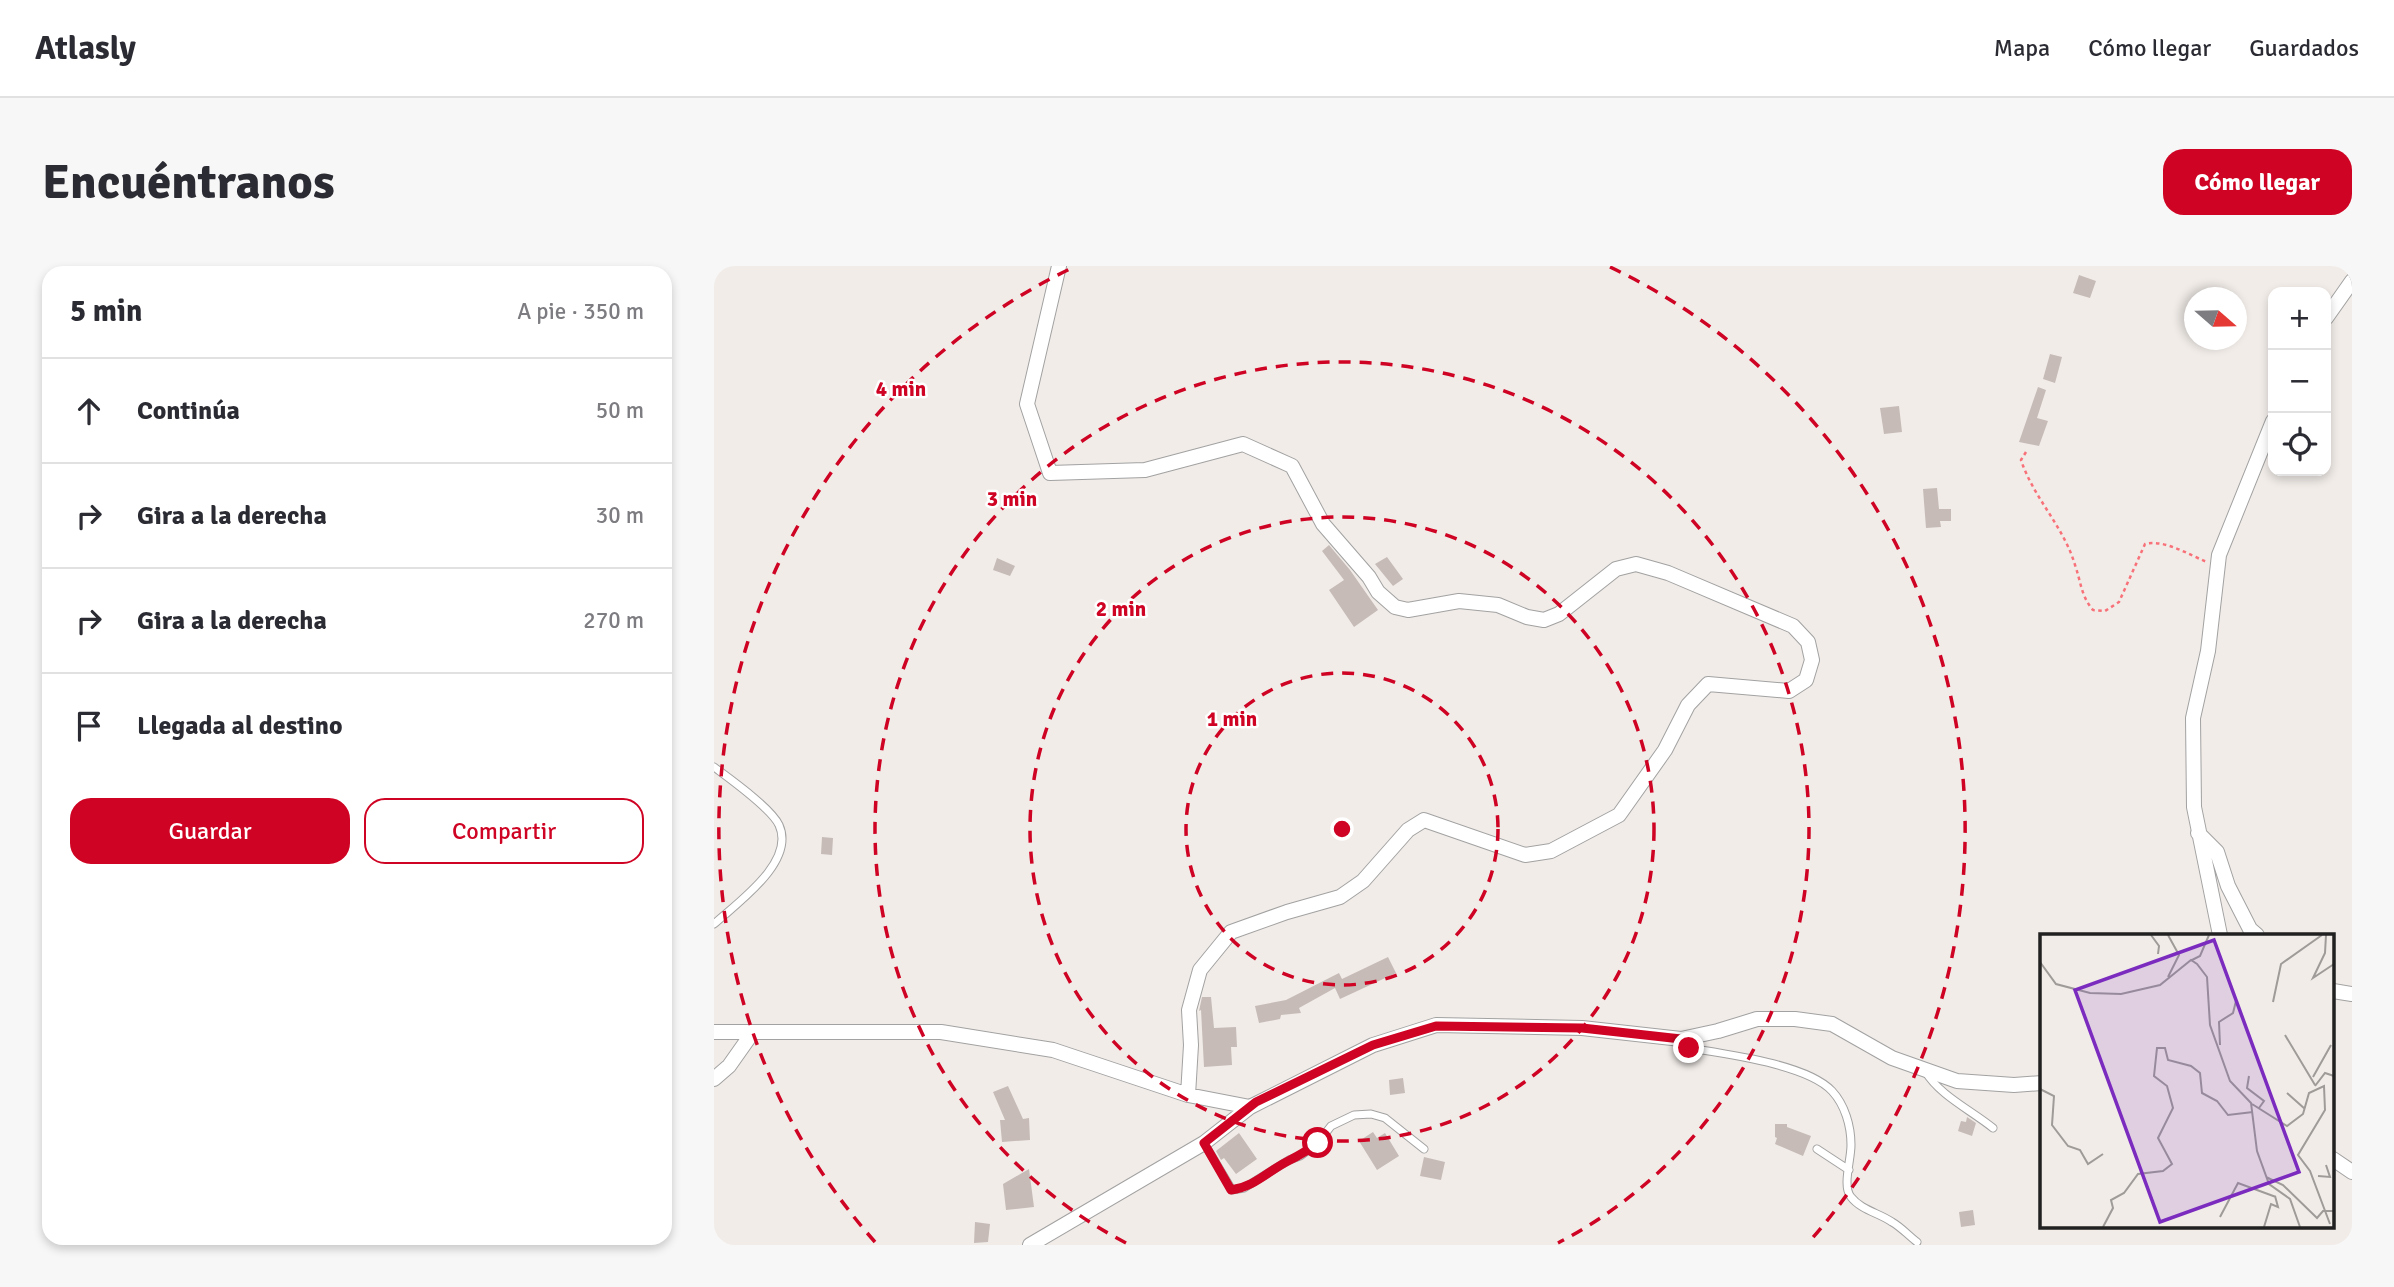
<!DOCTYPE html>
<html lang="es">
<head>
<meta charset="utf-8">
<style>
  body { margin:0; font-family:Signika,sans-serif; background:#f7f7f7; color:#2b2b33 }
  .controls { position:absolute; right:21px; top:21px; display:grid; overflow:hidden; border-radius:14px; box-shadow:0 4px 10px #0003 }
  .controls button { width:63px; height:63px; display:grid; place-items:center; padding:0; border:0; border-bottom:2px solid #e1e1e2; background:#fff; color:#2b2b33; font:35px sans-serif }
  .compass { position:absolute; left:1470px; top:21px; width:63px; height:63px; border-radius:50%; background:#fff; box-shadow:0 4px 10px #0003; rotate:110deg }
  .stop { position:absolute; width:21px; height:21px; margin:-16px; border:5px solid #cf0323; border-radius:50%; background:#fff }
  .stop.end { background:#cf0323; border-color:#fff; box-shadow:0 2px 7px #0008 }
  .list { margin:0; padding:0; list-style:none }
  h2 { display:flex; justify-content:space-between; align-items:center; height:91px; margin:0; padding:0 28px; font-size:30px }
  h2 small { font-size:23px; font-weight:400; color:#7c7c81 }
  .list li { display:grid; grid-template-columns:46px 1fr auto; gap:21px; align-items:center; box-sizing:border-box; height:105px; padding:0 28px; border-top:2px solid #e1e1e2 }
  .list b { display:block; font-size:26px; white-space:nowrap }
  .list em { font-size:23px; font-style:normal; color:#7c7c81 }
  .actions { display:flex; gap:14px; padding:21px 28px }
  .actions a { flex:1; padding:16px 0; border:2px solid #cf0323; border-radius:21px; text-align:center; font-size:24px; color:#cf0323 }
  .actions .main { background:#cf0323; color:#fff }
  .icon { flex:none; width:38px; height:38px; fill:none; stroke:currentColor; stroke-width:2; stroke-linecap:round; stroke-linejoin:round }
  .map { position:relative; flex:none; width:1638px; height:979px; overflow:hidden; border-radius:21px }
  header { display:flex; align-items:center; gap:42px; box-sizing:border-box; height:98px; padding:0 35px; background:#fff; border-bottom:2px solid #e1e1e2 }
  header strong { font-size:33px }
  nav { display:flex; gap:38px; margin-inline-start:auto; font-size:24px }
  .intro { display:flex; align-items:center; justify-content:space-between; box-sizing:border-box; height:168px; padding:0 42px }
  h1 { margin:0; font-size:49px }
  .button { padding:18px 32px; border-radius:21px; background:#cf0323; color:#fff; font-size:24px; font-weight:700 }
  main { display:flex; gap:42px; padding:0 42px }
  aside { flex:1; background:#fff; border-radius:21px; box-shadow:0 4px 10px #0003 }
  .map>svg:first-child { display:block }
</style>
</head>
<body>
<header>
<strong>Atlasly</strong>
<nav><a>Mapa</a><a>Cómo llegar</a><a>Guardados</a></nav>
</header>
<div class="intro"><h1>Encuéntranos</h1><a class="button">Cómo llegar</a></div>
<main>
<aside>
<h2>5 min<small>A pie · 350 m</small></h2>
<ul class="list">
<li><svg class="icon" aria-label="ahead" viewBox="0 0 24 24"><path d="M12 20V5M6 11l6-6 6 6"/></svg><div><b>Continúa</b></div><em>50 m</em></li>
<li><svg class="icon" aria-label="right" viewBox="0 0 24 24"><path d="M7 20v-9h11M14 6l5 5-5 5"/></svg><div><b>Gira a la derecha</b></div><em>30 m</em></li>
<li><svg class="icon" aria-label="right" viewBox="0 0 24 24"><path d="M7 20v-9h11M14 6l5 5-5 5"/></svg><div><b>Gira a la derecha</b></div><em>270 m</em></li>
<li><svg class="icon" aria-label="arrive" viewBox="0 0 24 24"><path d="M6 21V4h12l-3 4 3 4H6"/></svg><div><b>Llegada al destino</b></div></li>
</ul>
<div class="actions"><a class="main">Guardar</a><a>Compartir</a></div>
</aside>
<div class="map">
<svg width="1638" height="979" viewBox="0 0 1638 979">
  <rect width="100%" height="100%" fill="#f1ece8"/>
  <!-- building -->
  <path fill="#c6bbb7" d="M1365 9 1382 15 1376 32 1359 27Z
    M1336 88 1348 91 1341 117 1329 113Z
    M1324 121 1332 124 1323 152 1334 155 1325 180 1305 176Z
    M1185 140 1188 166 1170 168 1166 142Z
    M1223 222 1225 243H1237V255H1226L1227 261 1212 262 1209 223Z
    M615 279 636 304 664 344 640 361 615 324 630 314 608 285Z
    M673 291 689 313 679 320 661 298Z
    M283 292 301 300 296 310 279 304Z
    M108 571 119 572 118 589 107 588Z
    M674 691 682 707 626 733 621 722 585 742 587 747 567 749 566 753 545 757 541 740 572 734 625 707 628 713Z
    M488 731H497L500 762 522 761 523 781H517L518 799 490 801 487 744 485 745Z
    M689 812 691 827 676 829 675 814Z
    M294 820 309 853 315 852 316 874 288 876 286 854H291L279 826Z
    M1253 851 1262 857 1258 870 1244 865 1247 855 1252 856Z
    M1061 858H1073V861L1097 870 1089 890 1061 878 1063 872 1061 871Z
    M659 866 663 872 671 867 685 890 663 904 645 875Z
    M525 867 543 893 522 908 510 892 507 894 502 885Z
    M710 891 731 896 727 914 706 910Z
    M315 903 320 941 292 944 289 918Z
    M1259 944 1261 959 1247 961 1245 946Z
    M261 956 276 958 274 976 260 977Z"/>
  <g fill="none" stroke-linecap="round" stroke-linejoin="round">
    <defs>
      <path id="lane" d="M0 501C16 513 57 542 65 559 82 596 23 637 0 658
        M967 773 975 782C1011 788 1093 798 1118 825 1131 839 1137 860 1137 879 1137 895 1128 920 1137 931 1147 944 1165 947 1178 956 1187 961 1195 970 1203 976
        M1211 805C1226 830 1257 844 1279 862
        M490 877 518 924 530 922 575 894 586 890 604 877 617 860 640 849 657 848 671 852 710 883
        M1103 883 1135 904"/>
      <path id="street" d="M345 0 313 138 336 207 431 204 529 178 578 200 609 258 655 311 664 326 681 341 694 344 745 335 784 339 813 351 830 354 845 348 902 303 922 298 954 307 1079 360 1094 376 1098 394 1092 414 1075 425 994 418 974 439 951 484 905 549 837 585 811 589 710 554 694 564 649 615 626 631 573 646 517 666 486 704 475 744 477 779 474 829
        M1612 52 1638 15
        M1484 567 1503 586 1514 620 1536 663 1543 669
        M1506 669 1480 541 1479 452 1494 385 1505 289 1559 155
        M1619 725 1638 728
        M0 766H227L339 784 474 829 536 841 659 779 722 759 868 762 967 773 1004 765 1043 753H1081L1118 758 1178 792 1243 815 1300 819 1328 817
        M0 813 15 800 39 766
        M1619 893 1638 906
        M316 979 490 877 536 841"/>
    </defs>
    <!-- lane casing -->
    <use href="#lane" stroke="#a2a2a2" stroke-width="9"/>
    <!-- street casing -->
    <use href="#street" stroke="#a2a2a2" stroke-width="16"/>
    <!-- path -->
    <path stroke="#f87179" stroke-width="2.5" stroke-dasharray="3.5 3.5" stroke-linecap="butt" d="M1312 186 1307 194C1319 231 1350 261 1361 299 1367 316 1367 330 1379 344L1391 345 1405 336 1431 278C1451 273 1475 289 1493 296"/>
    <!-- lane -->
    <use href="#lane" stroke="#fff" stroke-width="7"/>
    <!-- street -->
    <use href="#street" stroke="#fff" stroke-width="14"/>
  </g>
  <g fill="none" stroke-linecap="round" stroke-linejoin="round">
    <!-- route -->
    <path stroke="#cf0323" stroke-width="9" d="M604 877C594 884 586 889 576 894 555 904 541 921 517 924L490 877 542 836 659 779 722 760 868 762 967 773 975 782"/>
  </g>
  <!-- distance rings -->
  <g fill="none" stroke="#cf0323" stroke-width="3.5" stroke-dasharray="12 9">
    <circle cx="628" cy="563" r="156"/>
    <circle cx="628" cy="563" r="312"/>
    <path d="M412 977A467 467 0 1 1 844 977"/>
    <path d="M161 976A623 623 0 0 1 360 1M896 1A623 623 0 0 1 1095 976"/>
  </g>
  <!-- overview -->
  <g transform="translate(1326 668)">
    <rect width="294" height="294" fill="#f1ece8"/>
    <path fill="none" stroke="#9e9b98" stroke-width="2" d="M111 1 119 12 118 20M128 1 139 21 128 43M286 1 285 19 273 44 294 30M152 26 160 22 169 1M0 28 16 50 50 59 81 60 120 51 151 26 157 30 167 43 170 91 190 147 211 169 217 217 229 250 250 265 260 293M233 68 241 30 282 1M245 101 275 151M180 111 179 88 193 79 196 67M209 142 207 154 224 167 219 174M273 143 291 111M275 152 285 139 294 142M0 155 14 162 12 191 28 212 40 216 48 230 63 220M247 159 265 175M212 170 247 192 263 180 269 159 284 152 285 176 258 221 270 237 290 290M278 242 290 243 286 231M226 243 243 251 277 284 283 277H294M180 283 198 249 236 263M63 293 73 274 71 266 84 259 98 240 123 237 132 230 118 204 133 174 127 152 114 142 117 114H125L128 126 151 132 160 139 162 159 177 167 188 181 213 178M224 293 231 270 238 273 235 262"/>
    <path fill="#7b2cbf" fill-opacity="0.15" stroke="#7b2cbf" stroke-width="3.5" d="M174 6 259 238 120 288 35 56Z"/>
    <rect width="294" height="294" fill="none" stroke="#212121" stroke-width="3.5"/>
  </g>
  <circle cx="628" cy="563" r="10" fill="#cf0323" stroke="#fff" stroke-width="3.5"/>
  <g font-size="21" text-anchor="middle" font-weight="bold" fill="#cf0323" stroke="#fff" stroke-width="5" stroke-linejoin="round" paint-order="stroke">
    <text x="187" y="130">4 min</text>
    <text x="298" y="240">3 min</text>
    <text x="407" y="350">2 min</text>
    <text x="518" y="460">1 min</text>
  </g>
</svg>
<div class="controls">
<button>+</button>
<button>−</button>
<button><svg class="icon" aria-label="locate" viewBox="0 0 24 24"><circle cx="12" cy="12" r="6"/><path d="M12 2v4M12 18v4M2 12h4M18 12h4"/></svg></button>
</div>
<svg class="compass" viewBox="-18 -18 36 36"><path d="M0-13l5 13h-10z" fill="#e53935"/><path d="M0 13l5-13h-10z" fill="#7c7c81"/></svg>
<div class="stop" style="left:604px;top:877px"></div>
<div class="stop end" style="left:975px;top:782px"></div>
</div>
</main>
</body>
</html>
